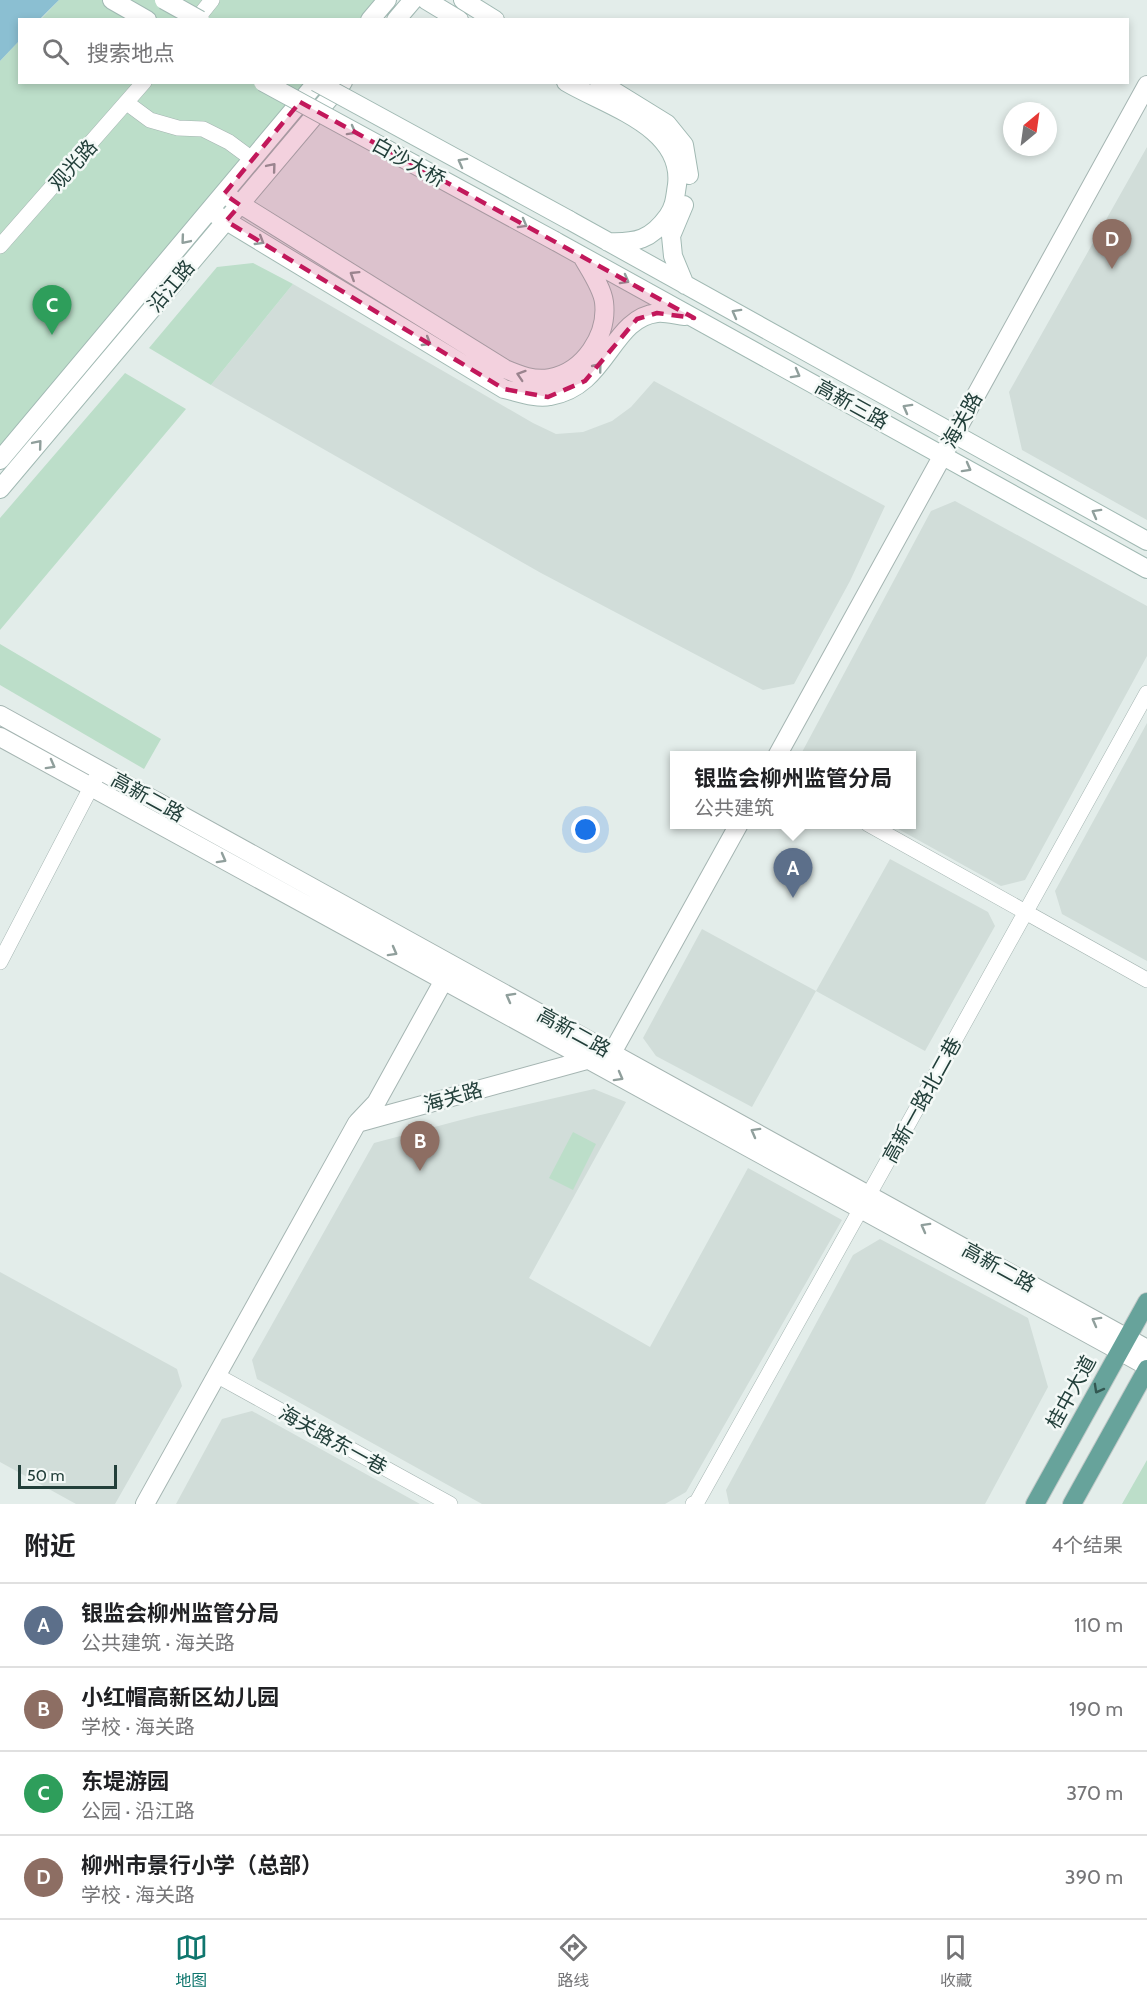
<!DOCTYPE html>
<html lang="zh">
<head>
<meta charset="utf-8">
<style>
  body { margin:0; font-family:Cabin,"Noto Sans SC",sans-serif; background:#f6f6f6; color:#202124 }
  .compass { position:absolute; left:1003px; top:102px; width:54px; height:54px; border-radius:50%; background:#fff; box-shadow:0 3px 9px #0003; rotate:29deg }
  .scale { position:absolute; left:18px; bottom:15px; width:99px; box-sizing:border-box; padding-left:6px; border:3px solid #223f3a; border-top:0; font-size:16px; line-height:21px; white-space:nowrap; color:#223f3a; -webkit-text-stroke:4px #f4f9f7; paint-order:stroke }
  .you { position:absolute; left:586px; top:830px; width:21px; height:21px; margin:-15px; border:4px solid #fff; border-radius:50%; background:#1a73e8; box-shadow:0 0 0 9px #1a73e833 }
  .badge { display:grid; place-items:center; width:39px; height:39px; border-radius:50%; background:#0f766e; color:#fff; font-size:20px; font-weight:700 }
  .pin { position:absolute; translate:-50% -50px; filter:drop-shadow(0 2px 3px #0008) }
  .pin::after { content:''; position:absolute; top:32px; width:21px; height:18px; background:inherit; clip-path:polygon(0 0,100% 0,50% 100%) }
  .popup { position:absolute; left:670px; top:751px; width:246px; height:78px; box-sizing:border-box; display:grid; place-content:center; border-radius:0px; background:#fff; filter:drop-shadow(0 2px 4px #0005); font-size:20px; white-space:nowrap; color:#757577 }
  .popup b { font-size:22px; color:#202124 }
  .popup::after { content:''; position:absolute; left:50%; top:100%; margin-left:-12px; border:12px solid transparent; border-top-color:#fff }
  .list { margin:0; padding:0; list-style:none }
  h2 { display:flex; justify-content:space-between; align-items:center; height:78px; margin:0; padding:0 24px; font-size:26px }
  h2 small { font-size:20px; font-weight:400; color:#757577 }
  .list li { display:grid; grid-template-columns:39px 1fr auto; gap:18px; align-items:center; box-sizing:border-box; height:84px; padding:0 24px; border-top:2px solid #e0e0e0 }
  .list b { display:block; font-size:22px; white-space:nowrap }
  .list p { margin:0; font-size:20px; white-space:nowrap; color:#757577 }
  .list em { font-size:20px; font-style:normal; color:#757577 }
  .icon { flex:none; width:33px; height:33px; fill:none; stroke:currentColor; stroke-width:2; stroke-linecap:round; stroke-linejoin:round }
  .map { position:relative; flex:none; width:1147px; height:1504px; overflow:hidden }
  .search { position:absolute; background:#fff; box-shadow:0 3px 9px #0003; left:18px; right:18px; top:18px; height:66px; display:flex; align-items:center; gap:15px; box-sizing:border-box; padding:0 21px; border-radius:0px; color:#757577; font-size:22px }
  .sheet { height:414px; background:#fff }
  nav { display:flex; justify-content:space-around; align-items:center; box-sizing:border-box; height:84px; border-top:2px solid #e0e0e0; background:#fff; font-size:16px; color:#757577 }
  nav a { display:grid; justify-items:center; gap:3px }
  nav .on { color:#0f766e }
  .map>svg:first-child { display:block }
</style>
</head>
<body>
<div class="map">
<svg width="1147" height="1504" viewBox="0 0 1147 1504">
  <rect width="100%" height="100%" fill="#e3edea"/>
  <!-- built -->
  <path fill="#d1ddd9" d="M1147 147V520L1022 450 1009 392Z
    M293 284 533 423 556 434 583 432 612 421 631 407 654 381 885 506 850 581 794 684 763 690 541 573 211 385Z
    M955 501 1147 606V656L1025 880 1001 886 891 825 912 824V756L801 754 931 511Z
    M1147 723V961L1062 914 1055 891Z
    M890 859 988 912 995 926 925 1051 816 991 752 1107 656 1056 643 1038 702 929 816 991Z
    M594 1089 626 1102 529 1278 650 1347 748 1168 842 1220 686 1492 665 1504H482L257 1379 252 1360 374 1143 476 1116Z
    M880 1239 1028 1318 1048 1387 985 1504H729L726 1490 853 1255Z
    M0 1272 177 1369 182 1386 115 1504H76L0 1462Z
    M252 1411 420 1504H176L222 1419Z"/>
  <!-- green -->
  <path fill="#bcdec9" d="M59 0H387L370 19 40 20Z
    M19 41 20 82 317 83 0 460V61Z
    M253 263 293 284 211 385 149 348 217 267Z
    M125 373 186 409 0 630V518Z
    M0 644 161 739 144 769 0 685Z
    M573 1132 596 1144 573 1190 549 1178Z
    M1147 1460V1504H1122Z"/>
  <!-- water -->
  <path fill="#8bbfd2" d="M0 0H59L40 19 20 20 19 41 0 61Z"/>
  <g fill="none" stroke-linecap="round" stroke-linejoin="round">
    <defs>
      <path id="minor" d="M196 20 212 0
        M127 103 150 120 178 128 203 129 229 142 252 159
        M0 246 144 82
        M868 824 1147 980
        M0 962 100 770
        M216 1375 450 1504
        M693 1504 697 1502C848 1233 998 963 1147 693"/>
      <path id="tertiary" d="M0 715 1147 1349
        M0 737 1147 1366
        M777 756 1147 85
        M358 1122 376 1103 444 980
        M145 1504 357 1123 612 1053 739 824"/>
      <path id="secondary" d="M112 0 147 20
        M426 0 459 20
        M463 0 495 20
        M370 20 387 0
        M396 20 413 0
        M566 82C606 106 684 127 677 185 675 197 675 206 668 216 651 240 636 243 608 242
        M599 82 667 124 684 145 689 175
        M224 194 505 369C519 375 534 381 550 378 584 372 608 335 604 302 602 287 589 269 582 256
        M684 205 671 236 673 256 685 285
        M210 211 504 389C518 392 536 399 550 396 607 387 611 318 657 313 665 312 676 315 685 316
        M569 220 1147 541
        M555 241 1147 569
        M0 460 317 82
        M0 489 343 82"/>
      <path id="primary" d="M1035 1504 1147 1302
        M1072 1504 1147 1369"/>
    </defs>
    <!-- minor casing -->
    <use href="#minor" stroke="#a5b5b2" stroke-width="16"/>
    <!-- tertiary casing -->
    <use href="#tertiary" stroke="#a5b5b2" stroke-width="20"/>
    <!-- secondary casing -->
    <use href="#secondary" stroke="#a1b9b3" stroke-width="20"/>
    <!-- primary casing -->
    <use href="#primary" stroke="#c1c9c8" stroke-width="20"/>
    <!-- minor -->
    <use href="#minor" stroke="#fff" stroke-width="15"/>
    <!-- tertiary -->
    <use href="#tertiary" stroke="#fff" stroke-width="18"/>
    <!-- secondary -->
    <use href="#secondary" stroke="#fff" stroke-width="18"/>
    <!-- primary -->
    <use href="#primary" stroke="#67a39b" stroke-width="18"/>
    <defs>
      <path id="secondary-bridge" d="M164 0 200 20
        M263 82 555 241
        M316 82 569 220"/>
    </defs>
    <!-- secondary-bridge casing -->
    <use href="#secondary-bridge" stroke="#a1b9b3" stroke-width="20" stroke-linecap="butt"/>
    <!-- secondary-bridge -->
    <use href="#secondary-bridge" stroke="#fff" stroke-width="18"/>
  </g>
  <!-- one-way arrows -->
  <defs><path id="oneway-chevron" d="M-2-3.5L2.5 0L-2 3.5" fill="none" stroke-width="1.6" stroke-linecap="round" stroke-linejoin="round" transform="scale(1.5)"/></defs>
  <g stroke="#909f9c">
    <use href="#oneway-chevron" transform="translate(352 131) rotate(29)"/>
    <use href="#oneway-chevron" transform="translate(462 162) rotate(-151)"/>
    <use href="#oneway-chevron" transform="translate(272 167) rotate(-50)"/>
    <use href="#oneway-chevron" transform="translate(523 224) rotate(29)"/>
    <use href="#oneway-chevron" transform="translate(185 240) rotate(130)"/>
    <use href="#oneway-chevron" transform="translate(260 241) rotate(31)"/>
    <use href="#oneway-chevron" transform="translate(354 275) rotate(-148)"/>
    <use href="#oneway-chevron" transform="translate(625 280) rotate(29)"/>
    <use href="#oneway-chevron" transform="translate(736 313) rotate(-151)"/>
    <use href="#oneway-chevron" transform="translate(427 342) rotate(31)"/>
    <use href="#oneway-chevron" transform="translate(598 367) rotate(-51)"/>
    <use href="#oneway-chevron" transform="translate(796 374) rotate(29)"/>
    <use href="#oneway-chevron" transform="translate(521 375) rotate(-162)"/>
    <use href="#oneway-chevron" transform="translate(907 408) rotate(-151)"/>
    <use href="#oneway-chevron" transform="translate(38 444) rotate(-50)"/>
    <use href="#oneway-chevron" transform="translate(967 468) rotate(29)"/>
    <use href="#oneway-chevron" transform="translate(1096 513) rotate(-151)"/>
    <use href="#oneway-chevron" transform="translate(51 765) rotate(29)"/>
    <use href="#oneway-chevron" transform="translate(222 859) rotate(29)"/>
    <use href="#oneway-chevron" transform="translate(393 952) rotate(29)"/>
    <use href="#oneway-chevron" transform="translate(510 997) rotate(-151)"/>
    <use href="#oneway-chevron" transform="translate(619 1077) rotate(29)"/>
    <use href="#oneway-chevron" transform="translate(755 1132) rotate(-151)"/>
    <use href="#oneway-chevron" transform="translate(925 1227) rotate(-151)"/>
    <use href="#oneway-chevron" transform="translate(1096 1321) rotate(-151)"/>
  </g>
  <use stroke="#335852" href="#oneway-chevron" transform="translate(1098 1389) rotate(119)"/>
  <!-- marked area -->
  <path fill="#c2185b" fill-opacity="0.2" stroke="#c2185b" stroke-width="4.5" stroke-dasharray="12 8" stroke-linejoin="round" d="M300 102 694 318 657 313 637 319 585 381 548 397 504 389 226 221 240 205 224 194Z"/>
  <g text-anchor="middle" stroke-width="5" stroke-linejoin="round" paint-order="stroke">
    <!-- street labels -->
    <g font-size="20" fill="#223f3a" stroke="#f4f9f7">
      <text transform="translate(409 162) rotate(29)" y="7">白沙大桥</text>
      <text transform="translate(73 165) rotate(-48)" y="7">观光路</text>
      <text transform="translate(171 286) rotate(-50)" y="7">沿江路</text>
      <text transform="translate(852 404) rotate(29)" y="7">高新三路</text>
      <text transform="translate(962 420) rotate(-61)" y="7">海关路</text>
      <text transform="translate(148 797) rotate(29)" y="7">高新二路</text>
      <text transform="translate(574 1032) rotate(29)" y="7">高新二路</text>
      <text transform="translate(453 1097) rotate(-16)" y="7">海关路</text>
      <text transform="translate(922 1100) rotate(-61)" y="7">高新一路北二巷</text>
      <text transform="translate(999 1267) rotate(29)" y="7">高新二路</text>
      <text transform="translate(1071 1392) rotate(-61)" y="7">桂中大道</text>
      <text transform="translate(333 1440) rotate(29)" y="7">海关路东一巷</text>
    </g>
  </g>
</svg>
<svg class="compass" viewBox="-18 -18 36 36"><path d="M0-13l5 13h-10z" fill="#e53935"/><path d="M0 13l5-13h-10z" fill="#757577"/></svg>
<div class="scale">50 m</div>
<div class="you"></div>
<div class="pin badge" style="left:793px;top:898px;background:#5c6f8a">A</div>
<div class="popup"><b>银监会柳州监管分局</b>公共建筑</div>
<div class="pin badge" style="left:420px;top:1171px;background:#8d6e63">B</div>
<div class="pin badge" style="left:52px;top:335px;background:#2e9e5b">C</div>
<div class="pin badge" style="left:1112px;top:269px;background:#8d6e63">D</div>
<div class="search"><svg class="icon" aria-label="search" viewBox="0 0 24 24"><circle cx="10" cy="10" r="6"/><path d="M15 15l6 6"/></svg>搜索地点</div>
</div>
<section class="sheet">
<h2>附近<small>4个结果</small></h2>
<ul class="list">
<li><span class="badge" style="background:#5c6f8a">A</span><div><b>银监会柳州监管分局</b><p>公共建筑 · 海关路</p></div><em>110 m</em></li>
<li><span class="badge" style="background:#8d6e63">B</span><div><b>小红帽高新区幼儿园</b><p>学校 · 海关路</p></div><em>190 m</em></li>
<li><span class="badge" style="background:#2e9e5b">C</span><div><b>东堤游园</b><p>公园 · 沿江路</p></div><em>370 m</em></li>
<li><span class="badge" style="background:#8d6e63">D</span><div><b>柳州市景行小学（总部）</b><p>学校 · 海关路</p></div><em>390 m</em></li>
</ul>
</section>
<nav>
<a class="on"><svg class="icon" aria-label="map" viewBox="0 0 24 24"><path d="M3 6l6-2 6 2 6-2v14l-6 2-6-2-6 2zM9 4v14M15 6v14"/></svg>地图</a>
<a><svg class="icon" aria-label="directions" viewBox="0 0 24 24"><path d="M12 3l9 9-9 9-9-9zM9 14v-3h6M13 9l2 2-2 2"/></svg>路线</a>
<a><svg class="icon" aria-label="saved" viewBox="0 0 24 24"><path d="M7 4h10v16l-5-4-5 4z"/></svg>收藏</a>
</nav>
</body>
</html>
